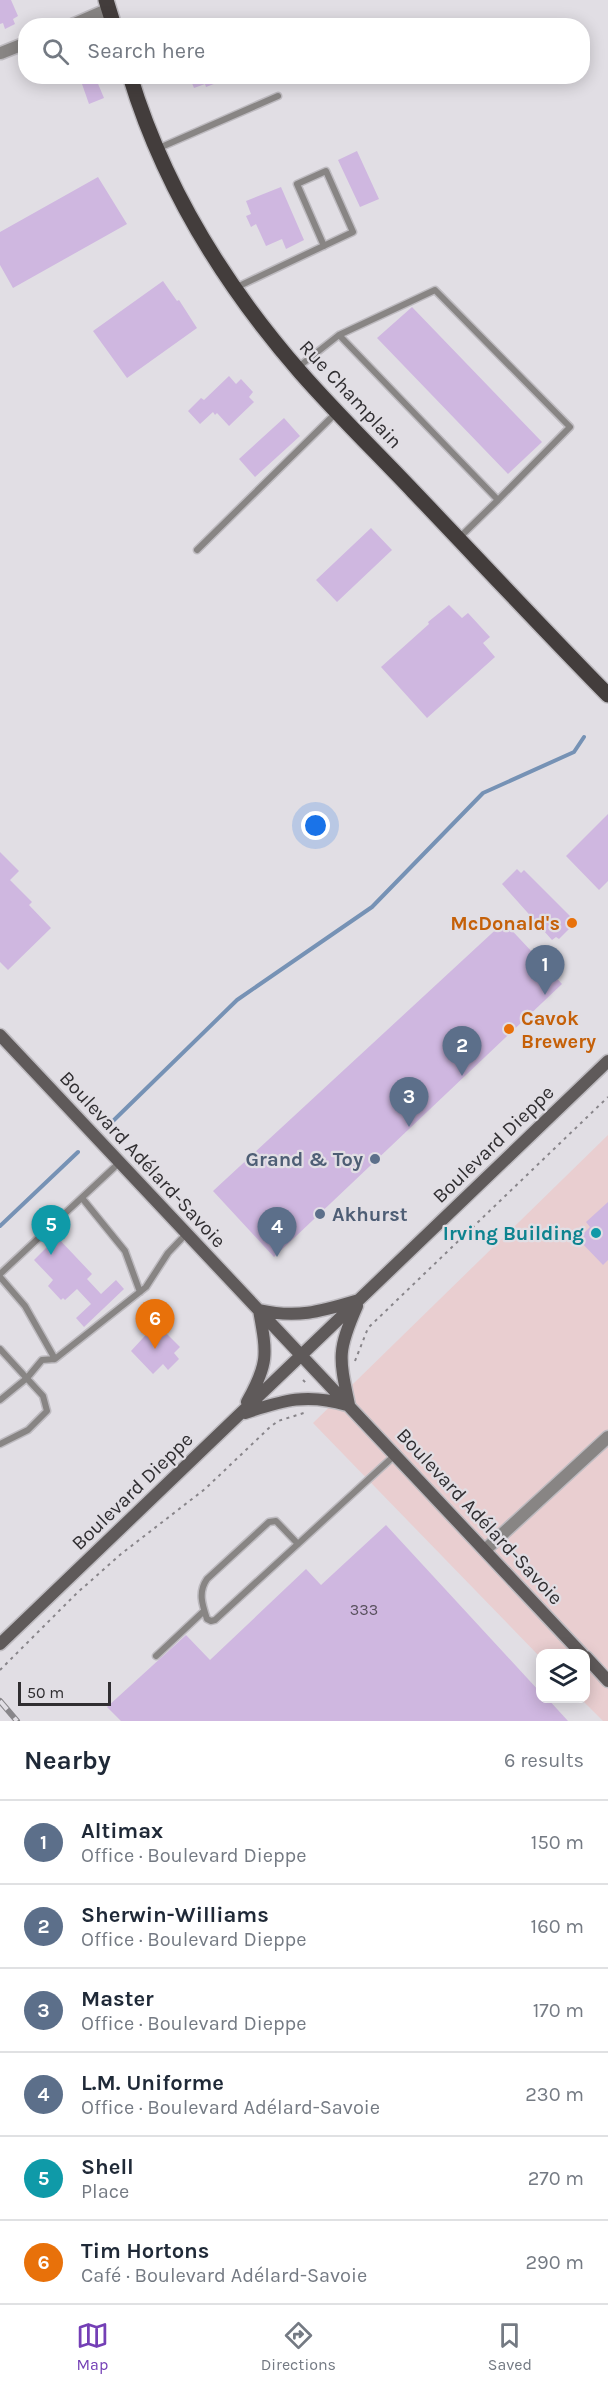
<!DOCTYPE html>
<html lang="en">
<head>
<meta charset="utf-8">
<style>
  body { margin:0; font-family:Karla,sans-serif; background:#f2f2f3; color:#1f2937 }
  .controls { position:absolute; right:18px; bottom:18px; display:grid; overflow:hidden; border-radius:12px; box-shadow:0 3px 15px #0003 }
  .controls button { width:54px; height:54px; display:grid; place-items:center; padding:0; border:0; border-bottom:2px solid #e0e1e3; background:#fff; color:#1f2937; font:30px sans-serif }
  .scale { position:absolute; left:18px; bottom:15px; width:93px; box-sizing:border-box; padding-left:6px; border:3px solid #302e31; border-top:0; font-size:16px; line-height:21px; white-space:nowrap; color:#302e31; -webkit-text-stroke:4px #e1dee4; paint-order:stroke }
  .you { position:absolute; left:316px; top:826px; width:21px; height:21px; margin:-15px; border:4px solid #fff; border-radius:50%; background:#1a73e8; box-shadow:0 0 0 9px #1a73e833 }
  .badge { display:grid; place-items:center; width:39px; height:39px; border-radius:50%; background:#743fb6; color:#fff; font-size:20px; font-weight:700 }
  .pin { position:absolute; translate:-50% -50px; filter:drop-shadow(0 2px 3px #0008) }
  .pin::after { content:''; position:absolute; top:32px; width:21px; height:18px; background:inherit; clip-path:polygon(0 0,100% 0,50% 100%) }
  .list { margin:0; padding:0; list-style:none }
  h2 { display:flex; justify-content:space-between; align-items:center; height:78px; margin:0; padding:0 24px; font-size:26px }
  h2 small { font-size:20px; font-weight:400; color:#747a83 }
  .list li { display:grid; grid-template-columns:39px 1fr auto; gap:18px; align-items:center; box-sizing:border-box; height:84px; padding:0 24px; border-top:2px solid #e0e1e3 }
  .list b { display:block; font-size:22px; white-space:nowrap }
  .list p { margin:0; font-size:20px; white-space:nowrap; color:#747a83 }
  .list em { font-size:20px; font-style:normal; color:#747a83 }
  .icon { flex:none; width:33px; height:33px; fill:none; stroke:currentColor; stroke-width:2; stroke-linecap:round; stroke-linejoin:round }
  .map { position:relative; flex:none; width:608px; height:1721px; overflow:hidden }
  .search { position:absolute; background:#fff; box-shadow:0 3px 15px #0003; left:18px; right:18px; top:18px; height:66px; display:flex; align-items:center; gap:15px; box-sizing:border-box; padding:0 21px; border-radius:24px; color:#747a83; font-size:22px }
  .sheet { height:582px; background:#fff }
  nav { display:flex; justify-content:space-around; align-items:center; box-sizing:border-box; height:84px; border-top:2px solid #e0e1e3; background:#fff; font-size:16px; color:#747a83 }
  nav a { display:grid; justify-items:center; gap:3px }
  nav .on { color:#743fb6 }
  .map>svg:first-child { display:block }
</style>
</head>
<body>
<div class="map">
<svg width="608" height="1721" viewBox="0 0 608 1721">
  <rect width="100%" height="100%" fill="#e1dee4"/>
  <!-- commercial -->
  <path fill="#e9ced0" d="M608 1135V1721H603L581 1699 586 1698V1654H540V1657L313 1423Z"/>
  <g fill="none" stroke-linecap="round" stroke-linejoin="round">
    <!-- stream -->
    <path stroke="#7692b5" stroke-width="4" d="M113 1121 237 1000 372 907 483 793 574 752 584 737
      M0 1226 78 1152"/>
  </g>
  <!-- building -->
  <path fill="#cfb7e0" d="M0 0H11L18 16 13 19 15 24 5 29 3 23 0 24Z
    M189 76H232V77L206 87 205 84 194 88Z
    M96 79 104 98 89 104 82 84Z
    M357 151 379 199 360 207 338 160Z
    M98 177 127 224 13 288 0 265V232Z
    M281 187 304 240 286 249 282 239 266 246 256 224 251 227 246 216 251 214 246 201Z
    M163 281 177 301 179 300 197 328 127 378 93 331Z
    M412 307 542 442 508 474 377 338Z
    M229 376 236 384 241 379 253 392 249 397 254 402 229 426 217 413 215 415 213 412 200 424 188 411 201 398 204 400Z
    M284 418 300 436 255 477 239 459Z
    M371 528 392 550 337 602 316 580Z
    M449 605 462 618 468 613 490 637 483 643 495 657 427 718 381 667 429 624 428 622Z
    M608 814V881L599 890 566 856Z
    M0 852 19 871 10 880 32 902 29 905 51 928 8 970 0 962Z
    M517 869 521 873 524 870 576 922 559 939 556 937 552 940 502 884Z
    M504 922 562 984 274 1257 213 1191Z
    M608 1202V1260L603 1265 578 1239 590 1227 586 1222Z
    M57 1237 92 1274 87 1279 101 1294 116 1280 124 1289 84 1327 76 1318 91 1304 77 1289 65 1300 63 1298 61 1300 48 1286 53 1280 34 1260Z
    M158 1325 180 1347 174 1353 179 1359 168 1370 163 1364 153 1374 131 1351 154 1326 156 1327Z
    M386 1525 540 1692V1698H547L568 1721H121L107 1707 186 1635 210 1660 306 1569 321 1585Z"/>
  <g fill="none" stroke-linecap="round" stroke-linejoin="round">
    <defs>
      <path id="lane" d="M159 148 278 96
        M235 288 353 232 326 171 297 184 324 246
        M339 335 435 290 570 427 498 500
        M297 368 339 335 498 500 459 538
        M197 550 337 412
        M82 1198 125 1251 140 1292
        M0 1274 120 1162
        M0 1277 25 1306 55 1359
        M0 1349 43 1396 47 1411 28 1430 0 1444
        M0 1400 27 1378 42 1360 55 1359 146 1287 168 1253 187 1233
        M298 1544 276 1521 269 1522 207 1579C198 1592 202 1604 207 1619L211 1621 215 1620 395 1455
        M156 1656 204 1611"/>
      <path id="street" d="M70 26 109 9
        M1 53 26 43
        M485 1550 608 1437"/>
      <path id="secondary" d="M0 1035 582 1654
        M259 1310C298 1319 322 1311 359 1300
        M247 1402C269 1363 267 1354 259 1310
        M349 1405C339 1357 337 1351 357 1306
        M245 1413C284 1400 307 1393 347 1405
        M0 1644 608 1061
        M586 1657 608 1681"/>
      <path id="primary" d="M106 0 114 26
        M130 76C164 188 225 286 301 373 337 414 376 452 413 491 478 559 542 628 608 695"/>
    </defs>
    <!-- lane casing -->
    <use href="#lane" stroke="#bebbc0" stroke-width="9"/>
    <!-- street casing -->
    <use href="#street" stroke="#bebbc0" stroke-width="15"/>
    <!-- secondary casing -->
    <use href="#secondary" stroke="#bebbc0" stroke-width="15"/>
    <!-- primary casing -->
    <use href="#primary" stroke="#bebbc0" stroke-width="18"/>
    <!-- path -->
    <path stroke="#88858a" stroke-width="2" stroke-dasharray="3 4.5" stroke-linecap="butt" d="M355 1361 368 1328 608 1097
      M303 1380 307 1384
      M0 1670 77 1593 121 1554 205 1489 269 1428 278 1421 307 1412"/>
    <!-- lane -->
    <use href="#lane" stroke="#888584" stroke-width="6"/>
    <!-- street -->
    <use href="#street" stroke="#888584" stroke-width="12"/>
    <!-- secondary -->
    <use href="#secondary" stroke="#5f5a5a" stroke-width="12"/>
    <!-- primary -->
    <use href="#primary" stroke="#433d3c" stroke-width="15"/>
    <defs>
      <path id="rail" d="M0 1701 17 1721"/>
    </defs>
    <!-- rail casing -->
    <use href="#rail" stroke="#88868a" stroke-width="6"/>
    <!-- rail -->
    <use href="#rail" stroke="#e1dee4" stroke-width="4" stroke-dasharray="11" stroke-linecap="butt"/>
  </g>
  <!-- markers -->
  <g fill="#e8710a" stroke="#e1dee4" stroke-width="2">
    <circle cx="572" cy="923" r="6"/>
    <circle cx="509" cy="1029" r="6"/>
  </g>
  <g fill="#5c6f8a" stroke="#e1dee4" stroke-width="2">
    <circle cx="375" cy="1159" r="6"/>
    <circle cx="320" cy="1214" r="6"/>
  </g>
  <circle fill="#0f9aa8" stroke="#e1dee4" stroke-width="2" cx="596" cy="1233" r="6"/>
  <g text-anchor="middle" stroke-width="4.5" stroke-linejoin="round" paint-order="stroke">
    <!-- number labels -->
    <g font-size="16" fill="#58505d">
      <text x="364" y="1615">333</text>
    </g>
    <!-- street labels -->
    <g font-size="20" fill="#302e31" stroke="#e1dee4">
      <text transform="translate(351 394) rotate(47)" y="7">Rue Champlain</text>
      <text transform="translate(493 1144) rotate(-44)" y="7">Boulevard Dieppe</text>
      <text transform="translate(143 1159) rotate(47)" y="7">Boulevard Adélard-Savoie</text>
      <text transform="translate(132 1491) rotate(-44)" y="7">Boulevard Dieppe</text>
      <text transform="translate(480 1516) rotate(47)" y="7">Boulevard Adélard-Savoie</text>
    </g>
    <!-- food labels -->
    <g font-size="20" font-weight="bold" fill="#c56008" stroke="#e1dee4" text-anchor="end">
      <text x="560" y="930">McDonald's</text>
      <text x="521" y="1025" text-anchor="start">Cavok<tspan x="521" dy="23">Brewery</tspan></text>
    </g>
    <!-- service labels -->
    <g font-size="20" font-weight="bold" fill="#4e5e75" stroke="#e1dee4" text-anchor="end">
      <text x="363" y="1166">Grand &amp; Toy</text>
      <text x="332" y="1221" text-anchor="start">Akhurst</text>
    </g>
    <!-- culture labels -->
    <g font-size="20" font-weight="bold" fill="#0d838f" stroke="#e1dee4" text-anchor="end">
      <text x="584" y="1240">Irving Building</text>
    </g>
  </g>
</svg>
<div class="controls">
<button><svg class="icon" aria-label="layers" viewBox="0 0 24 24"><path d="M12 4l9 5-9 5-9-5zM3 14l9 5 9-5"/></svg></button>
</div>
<div class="scale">50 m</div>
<div class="you"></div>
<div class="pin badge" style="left:545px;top:995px;background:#5c6f8a">1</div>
<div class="pin badge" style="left:462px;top:1076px;background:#5c6f8a">2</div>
<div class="pin badge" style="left:409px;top:1127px;background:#5c6f8a">3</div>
<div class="pin badge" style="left:277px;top:1257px;background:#5c6f8a">4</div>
<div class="pin badge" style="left:51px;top:1255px;background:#0f9aa8">5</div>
<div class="pin badge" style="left:155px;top:1349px;background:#e8710a">6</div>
<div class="search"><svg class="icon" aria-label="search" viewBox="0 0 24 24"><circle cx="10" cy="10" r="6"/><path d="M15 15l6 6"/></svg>Search here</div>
</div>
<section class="sheet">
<h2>Nearby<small>6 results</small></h2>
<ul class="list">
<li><span class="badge" style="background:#5c6f8a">1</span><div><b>Altimax</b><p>Office · Boulevard Dieppe</p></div><em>150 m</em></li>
<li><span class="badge" style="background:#5c6f8a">2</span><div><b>Sherwin-Williams</b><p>Office · Boulevard Dieppe</p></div><em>160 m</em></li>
<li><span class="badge" style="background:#5c6f8a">3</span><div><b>Master</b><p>Office · Boulevard Dieppe</p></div><em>170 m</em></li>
<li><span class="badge" style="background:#5c6f8a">4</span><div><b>L.M. Uniforme</b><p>Office · Boulevard Adélard-Savoie</p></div><em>230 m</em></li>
<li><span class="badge" style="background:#0f9aa8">5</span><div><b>Shell</b><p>Place</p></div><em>270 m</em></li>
<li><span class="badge" style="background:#e8710a">6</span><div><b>Tim Hortons</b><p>Café · Boulevard Adélard-Savoie</p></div><em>290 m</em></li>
</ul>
</section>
<nav>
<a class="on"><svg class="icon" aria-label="map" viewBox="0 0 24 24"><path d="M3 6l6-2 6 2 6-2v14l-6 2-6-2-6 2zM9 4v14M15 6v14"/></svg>Map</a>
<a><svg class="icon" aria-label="directions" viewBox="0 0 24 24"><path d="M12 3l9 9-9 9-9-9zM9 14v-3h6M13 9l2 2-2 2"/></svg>Directions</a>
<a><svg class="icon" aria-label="saved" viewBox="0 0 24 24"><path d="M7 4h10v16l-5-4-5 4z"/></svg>Saved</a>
</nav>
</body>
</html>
